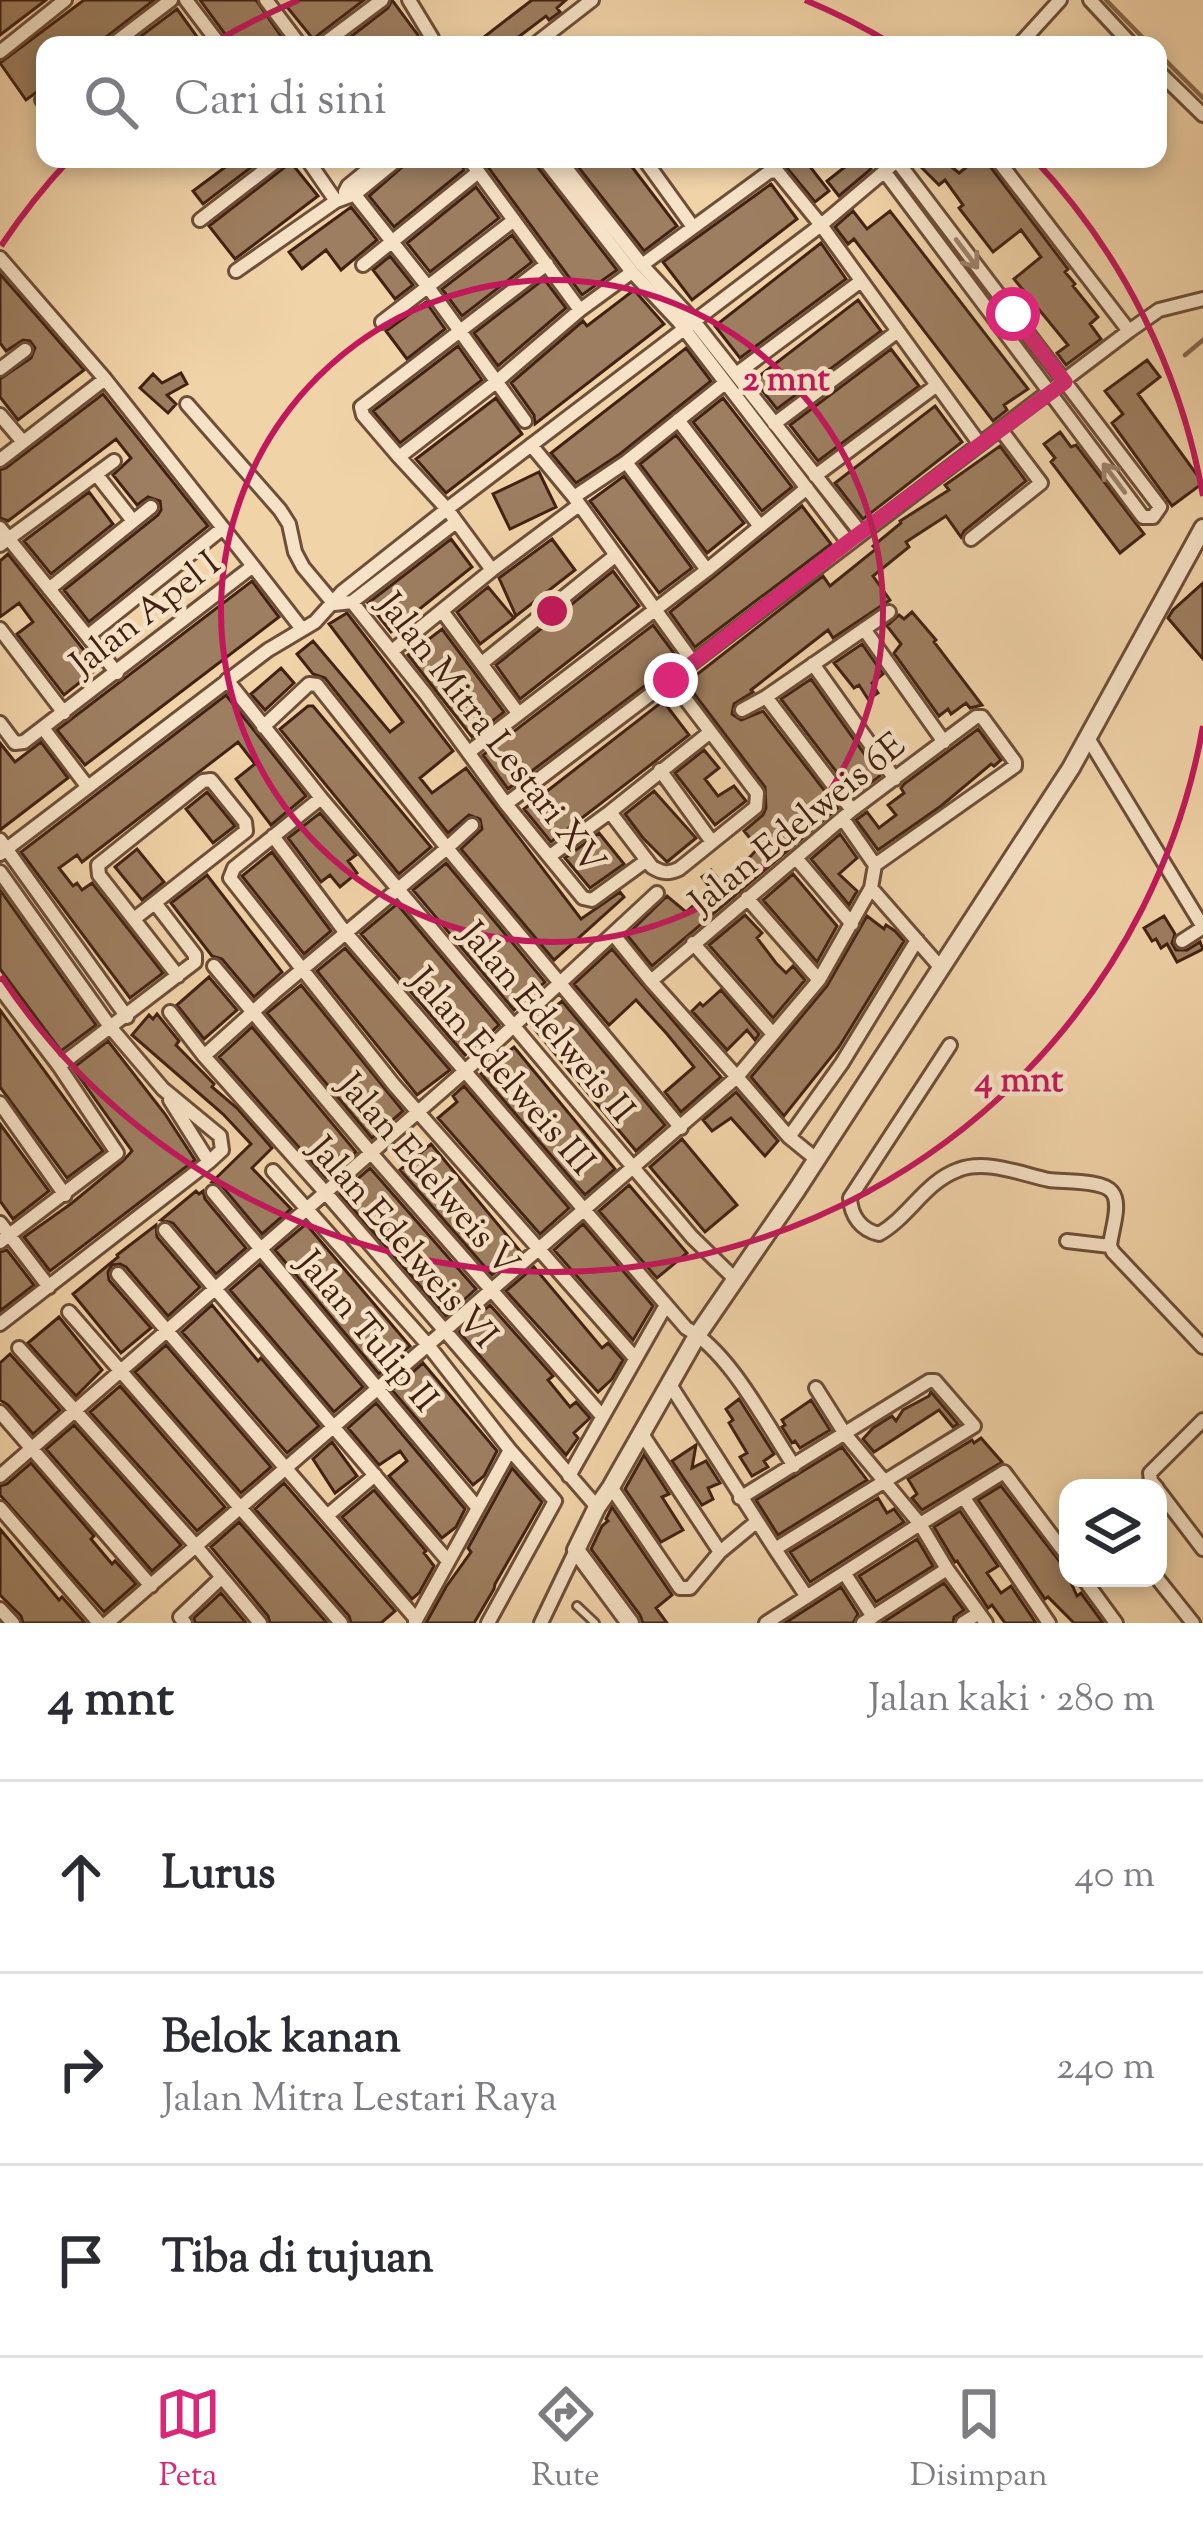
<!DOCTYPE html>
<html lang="id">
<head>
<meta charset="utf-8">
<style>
  body { margin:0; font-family:"Sorts Mill Goudy",serif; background:#f7f7f7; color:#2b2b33 }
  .controls { position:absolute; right:36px; bottom:36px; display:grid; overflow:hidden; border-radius:24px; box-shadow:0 6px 18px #0003 }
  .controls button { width:108px; height:108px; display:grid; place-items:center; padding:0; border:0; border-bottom:3px solid #e1e1e2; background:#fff; color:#2b2b33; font:60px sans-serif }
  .stop { position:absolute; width:36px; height:36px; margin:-27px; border:9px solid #db2777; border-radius:50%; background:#fff }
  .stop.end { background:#db2777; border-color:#fff; box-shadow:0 3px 12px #0008 }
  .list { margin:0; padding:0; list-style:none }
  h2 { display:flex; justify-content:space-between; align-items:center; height:156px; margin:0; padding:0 48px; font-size:51px }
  h2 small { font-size:39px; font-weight:400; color:#7c7c81 }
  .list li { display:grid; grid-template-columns:78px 1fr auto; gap:36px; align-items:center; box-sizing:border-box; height:192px; padding:0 48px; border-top:3px solid #e1e1e2 }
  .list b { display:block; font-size:45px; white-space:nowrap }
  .list p { margin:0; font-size:39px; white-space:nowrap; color:#7c7c81 }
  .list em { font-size:39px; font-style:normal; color:#7c7c81 }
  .icon { flex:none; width:66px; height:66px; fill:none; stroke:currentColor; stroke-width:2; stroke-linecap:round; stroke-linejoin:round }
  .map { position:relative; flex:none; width:1203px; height:1623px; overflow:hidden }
  .search { position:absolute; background:#fff; box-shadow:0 6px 18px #0003; left:36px; right:36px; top:36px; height:132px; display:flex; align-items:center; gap:30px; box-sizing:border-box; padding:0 42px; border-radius:24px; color:#7c7c81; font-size:45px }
  .sheet { height:732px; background:#fff }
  nav { display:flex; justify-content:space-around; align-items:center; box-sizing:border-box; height:168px; border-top:3px solid #e1e1e2; background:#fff; font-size:33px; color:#7c7c81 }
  nav a { display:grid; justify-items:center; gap:6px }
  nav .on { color:#db2777 }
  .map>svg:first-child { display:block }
</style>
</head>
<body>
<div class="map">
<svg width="1203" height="1623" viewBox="0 0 1203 1623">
  <rect width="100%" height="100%" fill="#f1d3a8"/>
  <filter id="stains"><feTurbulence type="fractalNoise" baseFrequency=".00167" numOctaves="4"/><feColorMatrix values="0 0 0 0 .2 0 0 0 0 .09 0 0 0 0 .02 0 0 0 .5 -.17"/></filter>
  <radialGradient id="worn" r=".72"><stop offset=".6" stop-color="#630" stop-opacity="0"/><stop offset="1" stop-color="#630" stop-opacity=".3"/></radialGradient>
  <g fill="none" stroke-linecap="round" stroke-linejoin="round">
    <!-- stream -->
    <path stroke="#87674d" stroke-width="4.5" d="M1106 0 1150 45
      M1158 53 1203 98
      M1185 355 1203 340"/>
  </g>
  <!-- building -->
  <path fill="#9d7e60" stroke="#412112" stroke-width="3" d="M0 0H46L0 35Z
    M84 0H154L106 37 99 45H45V86L26 100 0 63Z
    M200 0H256L287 45H233Z
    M295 0H364L313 39 287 7Z
    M392 0 418 35 413 44 340 45 388 8Z
    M532 0H566L557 8 560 12 549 20 546 16 508 45H490L484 37Z
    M177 9 203 45H147L141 36Z
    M236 159H262L203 204 193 191Z
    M411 159H459L464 170 394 227 369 196Z
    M482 159H534L536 165 617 270 582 295Z
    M572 159H626L677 226 644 251Z
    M783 159H804L829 191 815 202 782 162Z
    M855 159H863L871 169 839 196 827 181Z
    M929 159H942L959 173 977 159H987L989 165 1068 269 1065 272 1075 284 1073 286 1098 317 1090 324 1101 339 1066 365 1057 353 1068 345 1014 279 1041 257 1021 230 993 252 959 208 963 205 945 180 939 185 922 168Z
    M289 160 318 196 235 259 209 226 285 167Z
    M771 184 797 219 692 300 663 262Z
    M476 187 499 218 430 272 407 243Z
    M351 207 377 240 341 270 326 250 302 269 289 252Z
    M853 211 867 229 890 211 1028 389 1004 405 1007 410 993 421 854 239 848 244 835 227Z
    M512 235 532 262 462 316 442 289Z
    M821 243 846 279 740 358 715 326Z
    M390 256 413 285 395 299 373 270Z
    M0 274 84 370 18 420 0 397V379L31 358 35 348 30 341 23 340 6 351 0 343Z
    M544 279 566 308 498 366 474 333Z
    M634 290 664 324 535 424 534 415 511 383 583 321 587 326Z
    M858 300 881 331 777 409 754 380Z
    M426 302 445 329 407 359 386 331Z
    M458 346 482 380 400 443 373 411Z
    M686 348 711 381 620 454 576 483 551 453Z
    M891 349 919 386 818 461 790 425Z
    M1147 360 1160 377 1138 394 1203 483 1172 506 1112 423 1123 414 1105 391Z
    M181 373 187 384 167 395 176 404 168 413 140 388 153 374 162 383Z
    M103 394 208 526 89 622 64 590 158 515 161 510 160 501 148 497 137 505 113 475 131 458 116 439 8 521 0 518V470L6 468Z
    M496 398 522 434 446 493 416 459Z
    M723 398 792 487 762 511 693 422Z
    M935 406 962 442 863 519 835 483Z
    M1060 432 1071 447 1076 445 1144 534 1120 553 1051 462 1055 458 1044 444Z
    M676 435 744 523 707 553 640 464Z
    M1000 446 1026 481 964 531 961 537 946 516 906 542 909 547 873 576 890 600 833 638 828 630 751 690 753 692 734 704 732 714 741 720 763 711 838 808 652 966 627 935 667 896 686 912 712 890 702 877 711 870 720 881 751 856 758 848 744 831 763 815 766 808 765 787 686 683 823 576 830 586 876 549 873 546 901 523 900 521 949 490 945 485Z
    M539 472 556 507 510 529 493 494Z
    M624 476 692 568 659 593 590 501Z
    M89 492 113 524 51 574 24 541Z
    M802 506 831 544 695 647 670 612Z
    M451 539 472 567 391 632 368 603Z
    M552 539 575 570 516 616 499 578Z
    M8 554 98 668 64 695 17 634 33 622 19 603 0 617V561Z
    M613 571 639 606 520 699 496 665Z
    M252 581 279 617 85 765 57 730Z
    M1203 583V659L1168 618 1173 610Z
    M488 587 514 618 480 644 457 612Z
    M912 612 936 640 934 642 982 705 970 708 966 703 951 714 948 709 939 716 894 653 901 644 887 626 899 615 904 619Z
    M347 613 453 751 420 778 432 793 466 768 581 919 620 892 624 897 554 960 461 849 482 829 480 819 469 815 448 833 325 678 313 674 297 654 313 641 390 732 403 722 329 624Z
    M653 625 679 660 508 789 483 755Z
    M442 629 504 712 472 737 408 655Z
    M862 644 883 674 872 683 878 693 868 699 859 685 854 688 834 663Z
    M281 668 294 683 265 710 251 694Z
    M811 679 880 776 854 795 781 699Z
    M226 695 306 796 271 825 236 779 255 764 238 742 82 862 77 855 59 868 73 886 77 883 82 890 92 883 163 973 130 998 21 852Z
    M663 701 689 735 551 842 524 809Z
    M308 706H313L431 847 399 874 280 729Z
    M978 729 1001 760 994 766 991 764 941 806 878 850 856 820 867 812 879 828 896 815 888 805 904 793 901 788 904 784Z
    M41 742 68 778 0 830V743L15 762Z
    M704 750 719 768 705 779 718 796 734 786 746 801 715 825 675 773Z
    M654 791 696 838 667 862 643 838 625 814Z
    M207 792 235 826 213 843 186 809Z
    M320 813 356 855 348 861 357 873 340 887 330 875 321 882 288 838Z
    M599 833 624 864 590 888 565 858Z
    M840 834 857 858 839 874 857 891 849 905 811 859Z
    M137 849 164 882 142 900 115 867Z
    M272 852 331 931 304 954 242 876Z
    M446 863 545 982 514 1010 413 890Z
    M793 874 837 926 817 962 763 900Z
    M207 875 282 972 254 997 222 959 212 956 171 903Z
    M0 890 96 1025 61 1051 0 969Z
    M397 904 499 1025 465 1055 361 934Z
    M745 915 762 933 757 938 776 963 786 973 793 966 805 980 773 1018 709 945Z
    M867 916 884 929 886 925 895 931 904 941 839 1047 784 1116 751 1077 827 986Z
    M1164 916 1175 934 1172 943 1176 950H1187L1200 942 1203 949 1177 962 1167 944 1161 948 1156 939 1152 941 1144 928Z
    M345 948 450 1070 417 1095 317 971Z
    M612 949 721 1077 681 1112 665 1092 694 1067 667 1034 636 1000 609 1025 574 984Z
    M209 977 237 1010 204 1039 177 1005Z
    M301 985 403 1111 372 1138 267 1013Z
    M721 990 759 1034 755 1040 747 1030 727 1050 692 1011 700 1003 703 1006Z
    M562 1001 665 1125 636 1151 532 1026Z
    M0 1010 103 1151 67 1178 0 1087Z
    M157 1014 179 1041 176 1045 214 1084 212 1087 237 1108 272 1148 252 1168 291 1209 262 1234 221 1185 212 1182 251 1144 223 1114 132 1035 149 1015 153 1019Z
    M252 1027 356 1152 326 1178 219 1057Z
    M108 1041 165 1114 195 1160 50 1271 24 1237 72 1203 123 1161 132 1151 73 1068Z
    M514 1047 615 1169 585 1195 481 1074Z
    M464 1086 569 1208 540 1234 438 1118 457 1102 453 1096Z
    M736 1092 778 1141 765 1156 731 1118 712 1131 703 1120Z
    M0 1124 49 1191 13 1219 0 1201Z
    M682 1139 737 1205 705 1232 650 1167Z
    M431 1144 520 1251 492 1275 400 1170Z
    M370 1168 476 1289 446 1316 340 1194Z
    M629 1185 687 1253 657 1278 599 1211Z
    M196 1191 199 1194 203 1191 205 1199 246 1248 216 1274 173 1223 161 1220Z
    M306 1224 410 1346 379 1374 275 1250Z
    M583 1224 653 1306 633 1340 554 1250Z
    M156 1225 157 1237 200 1287 168 1316 126 1267 120 1264 112 1265 108 1272 109 1280 151 1328 121 1353 73 1294 118 1257 117 1255Z
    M7 1250 34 1285 0 1311V1252Z
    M260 1264 363 1387 334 1412 230 1290Z
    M534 1267 602 1348 608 1343 623 1360 612 1379 598 1392 506 1291Z
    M212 1305 258 1361 261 1358 319 1426 287 1453 182 1332Z
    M490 1305 553 1376 548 1380 570 1407 576 1402 590 1418 574 1433 578 1438 566 1455 459 1332Z
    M59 1317 102 1370 76 1396 28 1343Z
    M166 1345 271 1467 241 1493 135 1372Z
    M10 1354 60 1410 33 1434 8 1405 0 1400V1363Z
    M423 1363 497 1451 484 1476 473 1485 392 1390Z
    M120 1386 225 1507 197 1531 90 1412Z
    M931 1392 958 1424 953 1427 939 1410 874 1452 863 1439 873 1428 892 1416 896 1421 903 1410 929 1396Z
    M739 1399 774 1454 764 1461 768 1467 752 1476 740 1457 747 1453 729 1423 733 1420 726 1409Z
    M811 1400 830 1430 800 1448 795 1441 792 1443 782 1427 785 1425 782 1420Z
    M376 1403 465 1509 456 1527 442 1538 389 1476 407 1461 400 1451 379 1465 348 1428Z
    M74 1425 181 1545 152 1571 46 1449Z
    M981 1438 1002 1462 922 1510 912 1498 917 1494 908 1479 972 1440 974 1443Z
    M332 1442 357 1476 335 1493 313 1459Z
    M696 1445 692 1468 706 1461 720 1483 708 1488 713 1499 702 1505 672 1461Z
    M842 1447 867 1480 778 1535 756 1500Z
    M644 1455 669 1494 662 1497 683 1530 661 1542 625 1489Z
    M31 1463 94 1536 91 1539 112 1564 115 1561 136 1584 104 1612 0 1495V1486L7 1484Z
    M512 1468 542 1502 495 1584 494 1589 474 1623H426L446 1587 471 1552 468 1548Z
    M284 1483 395 1611 381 1623H351L349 1616 255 1509Z
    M1001 1486 1064 1567 1077 1596 1081 1593 1103 1623H1074L1048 1597 1045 1599 978 1500Z
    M374 1490 426 1551 424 1553 434 1566 419 1593 412 1599 342 1517Z
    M878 1498 887 1513 894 1509 904 1522 810 1582 790 1552Z
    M612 1507 672 1595 656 1608 667 1623H643L640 1615 591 1549 602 1526 608 1521 606 1519Z
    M960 1511 998 1566 987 1573 1001 1593 1011 1586 1036 1623H1005L992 1605 988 1608 957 1561 955 1562 934 1527Z
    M239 1522 327 1623H270L268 1616 211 1547Z
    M0 1529 59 1600 62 1597 85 1623H23L21 1616 0 1595Z
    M917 1539 933 1566 876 1602 859 1576Z
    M944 1583 964 1610 954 1617 953 1623H882Z
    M841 1587 858 1614 853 1623H785Z
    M221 1593 246 1623H195L194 1618Z"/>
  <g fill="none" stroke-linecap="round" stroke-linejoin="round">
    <defs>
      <path id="service" d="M577 1606 595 1623"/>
      <path id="minor" d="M186 0 220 45
        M266 0 300 45
        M409 0 432 38 423 45
        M1090 0 1132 45
        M112 45 171 0
        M322 45 382 0
        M534 45 592 0
        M1019 45 1060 0
        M0 52 65 0
        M1158 71 1203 115
        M42 100 45 97
        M307 159 336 201
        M469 159 580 310
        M544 159 632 272 679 322 848 542
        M559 159 642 265 693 320 861 533
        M644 159 693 227
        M997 159 1129 331
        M884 171 1143 517H1153L1160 507 897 161
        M348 186 428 287 525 421
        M345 192 348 186 381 159
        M200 220 279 159
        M0 258 105 379 253 566 24 742 15 743 0 723
        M363 265 477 173
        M642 265 769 172 777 171 821 225 979 443
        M236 271 336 201 355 194 398 159
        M382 322 514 220
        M0 369 25 350
        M736 374 861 281
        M187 404 280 510 289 524 295 552 303 567 334 604 352 602 456 522
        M0 415 23 442
        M678 420 759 525
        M774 424 898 331
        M531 445 574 497 693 662
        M399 457 363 415 361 407 547 264
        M0 460 105 379
        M626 462 707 570
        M96 474 133 521
        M815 476 937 385
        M574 497 626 462 725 383
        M0 528 117 673
        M971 539 1041 483 1001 430
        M0 545 114 461
        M253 566 302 629
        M492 570 579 505
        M49 589 151 507
        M352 602 427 696 506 804 583 898 592 900 647 860
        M442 611 518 713
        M0 629 64 713
        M864 629 944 742
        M88 636 223 528
        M392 651 492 570 447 509 399 457 496 382 580 310 632 272
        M482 663 616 555
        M813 664 895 779
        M227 680 321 798 692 1237 735 1279
        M671 680 757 793 756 807 679 869C668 874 662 873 652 867L610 812 709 733
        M766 697 852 810
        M742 710 766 697 889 612
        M263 727 309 684 317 685 447 848 472 825
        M43 728 87 786
        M1088 738 1203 927
        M469 752 707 570 807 488
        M660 770 712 842
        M321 798 234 868 230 878 394 1085 635 1358
        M506 804 1129 331 1159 310 1203 299
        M843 819 875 865
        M273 836 345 932 686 1328C730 1352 766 1424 794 1466
        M0 840 127 1017
        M0 854 268 650 315 622 342 592 447 509 821 225 899 159
        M550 856 610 812
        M796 858 852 924
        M0 872 111 1028 163 1089 220 1136 222 1150 209 1162 0 1324
        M747 898 819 980
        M134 919 246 831 245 822 211 780 203 781 98 865 99 875 178 976
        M1182 941 1202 928
        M693 943 772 1033
        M214 966 372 1154 602 1416
        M651 981 852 810 976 717H982L1015 762V766L875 865 871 888
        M0 988 59 1066 117 1153 0 1242
        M170 1012 204 1056 325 1192 597 1507
        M950 1045 850 1198C851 1216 861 1230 879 1234 909 1217 925 1182 958 1170 986 1159 1021 1174 1049 1180 1064 1182 1103 1180 1112 1192 1122 1204 1111 1231 1110 1246L1113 1252 1203 1347
        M204 1056 274 993 447 848 681 1128
        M59 1066 195 962V955L155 903
        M170 1100 209 1162
        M0 1103 65 1195
        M789 1137 842 1063 917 940
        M816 1159 789 1137 737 1077 819 980 871 888 941 968
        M273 1171 428 1345 510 1450 555 1501 488 1623
        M213 1192 477 1507
        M0 1223 49 1287
        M165 1230 448 1561
        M1067 1241 1110 1246
        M118 1274 416 1619
        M69 1312 341 1623
        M19 1348 195 1545 260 1623
        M669 1383 775 1549
        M0 1412 151 1586
        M642 1434 720 1552 755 1523
        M0 1476 465 1071 657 893
        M569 1476 666 1305
        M611 1487 680 1588H690L720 1552
        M1157 1488 1151 1481 1150 1473 1203 1420
        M1158 1490 1203 1549
        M740 1498 929 1381H935L974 1426 775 1549 807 1597
        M964 1498 1049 1623
        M0 1508 99 1623
        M328 1515 375 1475
        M845 1574 873 1617
        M1083 1578 1116 1623
        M1157 1578 1193 1623
        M0 1609 13 1623
        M415 1622 510 1450
        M107 1623 737 1077 651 981 613 934
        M185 1623 180 1617 221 1578
        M541 1623 576 1550
        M766 1623 920 1524 845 1434 816 1388
        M863 1623 947 1569
        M963 1623 979 1613
        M986 1623 947 1569 920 1524 1004 1472 1068 1557"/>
      <path id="tertiary" d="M630 1623 576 1550 597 1507 611 1487 698 1334 796 1191 1071 768 1203 528"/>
    </defs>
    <!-- service casing -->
    <use href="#service" stroke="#6d4e38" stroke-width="12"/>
    <!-- minor casing -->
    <use href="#minor" stroke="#6d4e38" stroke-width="18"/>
    <!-- tertiary casing -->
    <use href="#tertiary" stroke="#6d4e38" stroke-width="22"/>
    <!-- service -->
    <use href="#service" stroke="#f6e2c6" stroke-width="6"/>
    <!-- minor -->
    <use href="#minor" stroke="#f6e2c6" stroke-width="12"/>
    <!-- tertiary -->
    <use href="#tertiary" stroke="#f6e2c6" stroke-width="16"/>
  </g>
  <!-- one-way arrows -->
  <defs><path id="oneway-shaft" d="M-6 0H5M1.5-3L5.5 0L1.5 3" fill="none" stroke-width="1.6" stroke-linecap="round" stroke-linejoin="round" transform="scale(3)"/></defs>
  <g stroke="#9c826c">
    <use href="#oneway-shaft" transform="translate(967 254) rotate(53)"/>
    <use href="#oneway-shaft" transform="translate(1114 478) rotate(-127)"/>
  </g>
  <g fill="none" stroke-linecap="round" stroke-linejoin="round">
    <!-- route -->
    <path stroke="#db2777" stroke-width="15" d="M671 680 848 542 1065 382 1013 314"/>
  </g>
  <!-- distance rings -->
  <g fill="none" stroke="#c2185b" stroke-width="6">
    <circle cx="552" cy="611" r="331"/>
    <path d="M1203 726A661 661 0 0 1 1 976M1 246A661 661 0 0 1 69 160M212 44A661 661 0 0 1 299 0M805 0A661 661 0 0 1 892 44M1035 160A661 661 0 0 1 1203 496"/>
  </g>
  <g text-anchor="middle" stroke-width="9" stroke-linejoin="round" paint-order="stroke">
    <!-- street labels -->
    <g font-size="36" fill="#412112" stroke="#f6e2c6">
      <text transform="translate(144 612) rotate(-38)" y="13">Jalan Apel I</text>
      <text transform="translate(493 732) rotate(52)" y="13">Jalan Mitra Lestari XV</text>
      <text transform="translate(796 822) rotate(-39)" y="13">Jalan Edelweis 6E</text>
      <text transform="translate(549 1021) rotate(50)" y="13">Jalan Edelweis II</text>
      <text transform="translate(504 1070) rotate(49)" y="13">Jalan Edelweis III</text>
      <text transform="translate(430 1173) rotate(49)" y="13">Jalan Edelweis V</text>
      <text transform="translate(405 1241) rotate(49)" y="13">Jalan Edelweis VI</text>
      <text transform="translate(369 1330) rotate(50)" y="13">Jalan Tulip II</text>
    </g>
  </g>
  <circle cx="552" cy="611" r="18" fill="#c2185b" stroke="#f6e2c6" stroke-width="6"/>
  <g font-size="36" text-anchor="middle" font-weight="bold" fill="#c2185b" stroke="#f6e2c6" stroke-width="9" stroke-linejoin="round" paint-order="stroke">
    <text x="786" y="390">2 mnt</text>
    <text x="1019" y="1091">4 mnt</text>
  </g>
  <rect width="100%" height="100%" filter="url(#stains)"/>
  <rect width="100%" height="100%" fill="url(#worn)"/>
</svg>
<div class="controls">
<button><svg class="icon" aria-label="layers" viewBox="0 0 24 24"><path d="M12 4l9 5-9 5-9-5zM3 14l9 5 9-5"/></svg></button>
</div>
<div class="stop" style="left:1013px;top:314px"></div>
<div class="stop end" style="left:671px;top:680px"></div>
<div class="search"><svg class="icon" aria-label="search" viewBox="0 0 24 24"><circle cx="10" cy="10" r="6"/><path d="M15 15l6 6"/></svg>Cari di sini</div>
</div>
<section class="sheet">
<h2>4 mnt<small>Jalan kaki · 280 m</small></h2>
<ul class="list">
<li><svg class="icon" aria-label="ahead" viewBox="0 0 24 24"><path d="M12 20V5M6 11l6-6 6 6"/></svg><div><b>Lurus</b></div><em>40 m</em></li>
<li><svg class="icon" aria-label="right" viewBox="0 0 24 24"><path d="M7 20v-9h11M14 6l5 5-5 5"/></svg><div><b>Belok kanan</b><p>Jalan Mitra Lestari Raya</p></div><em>240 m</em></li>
<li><svg class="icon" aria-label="arrive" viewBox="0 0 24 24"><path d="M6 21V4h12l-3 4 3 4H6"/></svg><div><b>Tiba di tujuan</b></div></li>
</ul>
</section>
<nav>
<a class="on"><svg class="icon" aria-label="map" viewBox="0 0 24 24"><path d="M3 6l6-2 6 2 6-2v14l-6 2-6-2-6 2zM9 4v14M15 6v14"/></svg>Peta</a>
<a><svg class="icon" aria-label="directions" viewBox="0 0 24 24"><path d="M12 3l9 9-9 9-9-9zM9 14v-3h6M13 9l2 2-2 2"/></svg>Rute</a>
<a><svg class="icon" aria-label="saved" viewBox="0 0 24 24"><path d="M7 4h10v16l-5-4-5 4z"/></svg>Disimpan</a>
</nav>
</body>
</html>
